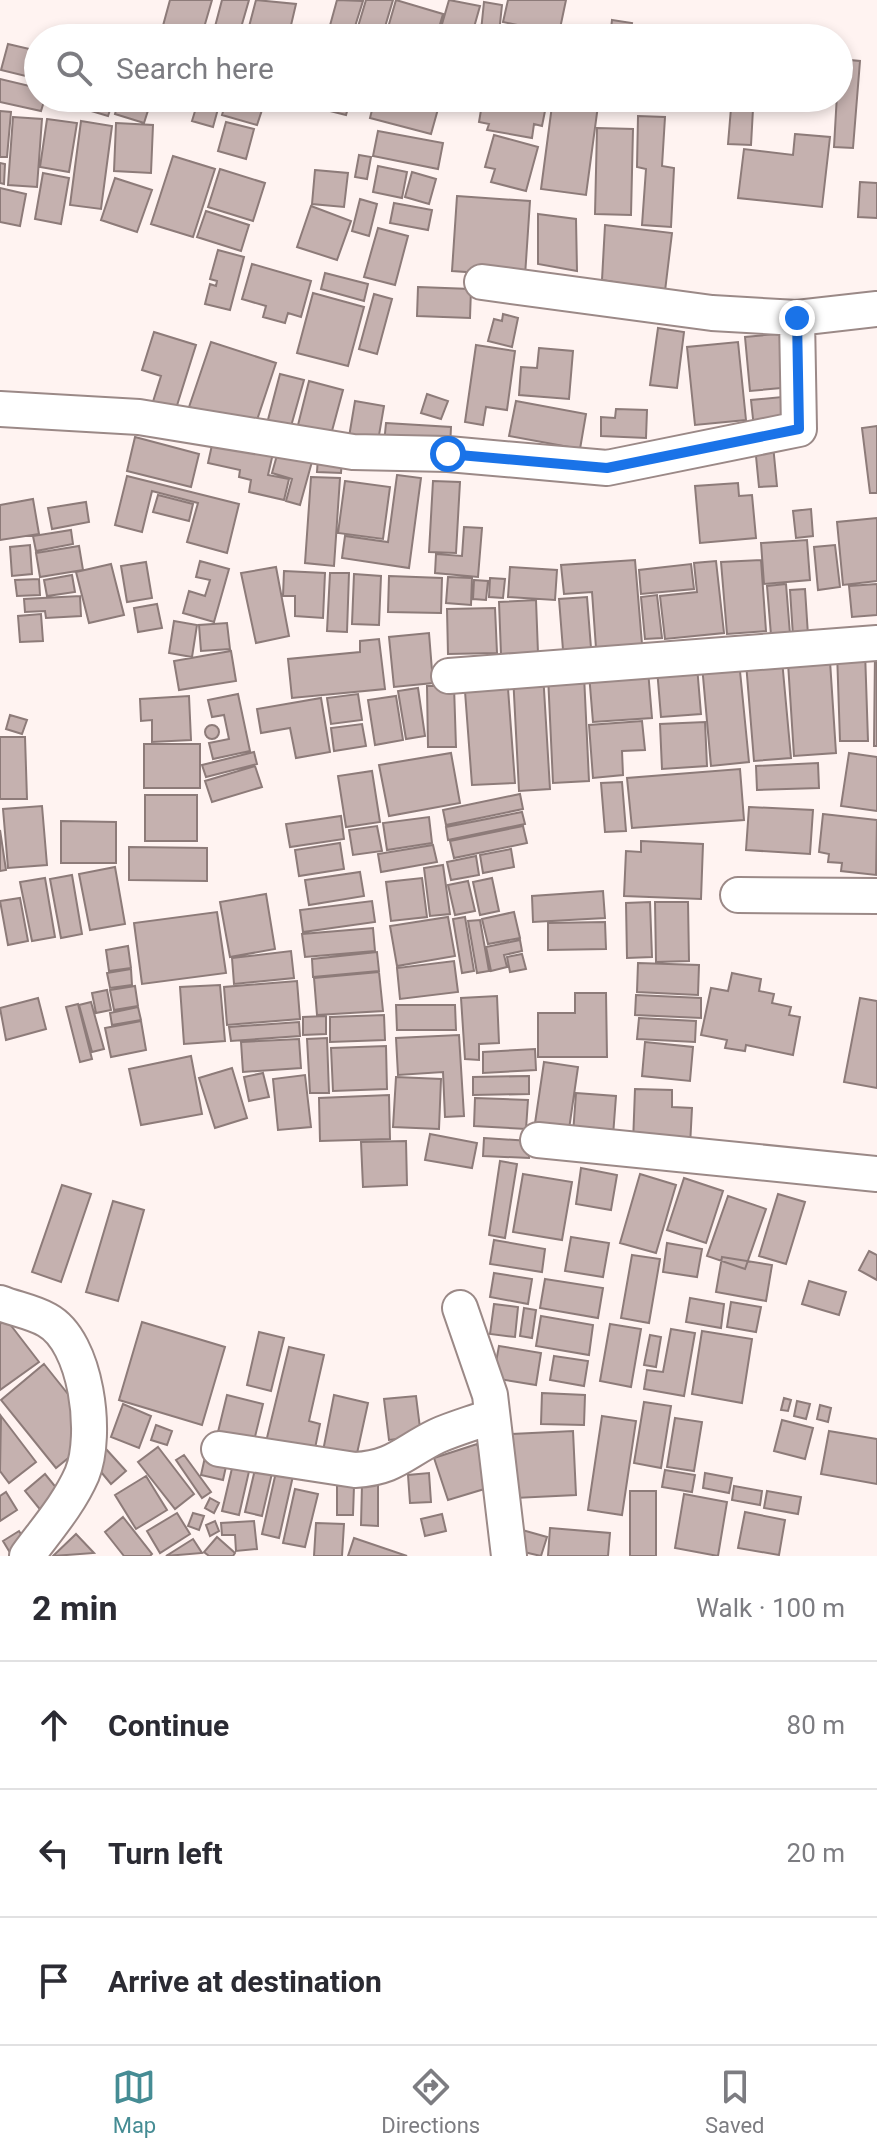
<!DOCTYPE html>
<html lang="en">
<head>
<meta charset="utf-8">
<style>
  body { margin:0; font-family:Roboto,sans-serif; background:#f7f7f7; color:#2b2b33 }
  .stop { position:absolute; width:24px; height:24px; margin:-18px; border:6px solid #1a73e8; border-radius:50%; background:#fff }
  .stop.end { background:#1a73e8; border-color:#fff; box-shadow:0 2px 8px #0008 }
  .list { margin:0; padding:0; list-style:none }
  h2 { display:flex; justify-content:space-between; align-items:center; height:104px; margin:0; padding:0 32px; font-size:34px }
  h2 small { font-size:26px; font-weight:400; color:#7c7c81 }
  .list li { display:grid; grid-template-columns:52px 1fr auto; gap:24px; align-items:center; box-sizing:border-box; height:128px; padding:0 32px; border-top:2px solid #e1e1e2 }
  .list b { display:block; font-size:30px; white-space:nowrap }
  .list em { font-size:26px; font-style:normal; color:#7c7c81 }
  .icon { flex:none; width:44px; height:44px; fill:none; stroke:currentColor; stroke-width:2; stroke-linecap:round; stroke-linejoin:round }
  .map { position:relative; flex:none; width:877px; height:1556px; overflow:hidden }
  .search { position:absolute; background:#fff; box-shadow:0 4px 12px #0003; left:24px; right:24px; top:24px; height:88px; display:flex; align-items:center; gap:20px; box-sizing:border-box; padding:0 28px; border-radius:44px; color:#7c7c81; font-size:30px }
  .sheet { height:488px; background:#fff }
  nav { display:flex; justify-content:space-around; align-items:center; box-sizing:border-box; height:112px; border-top:2px solid #e1e1e2; background:#fff; font-size:22px; color:#7c7c81 }
  nav a { display:grid; justify-items:center; gap:4px }
  nav .on { color:#458c94 }
  .map>svg:first-child { display:block }
</style>
</head>
<body>
<div class="map">
<svg width="877" height="1556" viewBox="0 0 877 1556">
  <rect width="100%" height="100%" fill="#fff3f1"/>
  <!-- building -->
  <path fill="#c5b1af" stroke="#8d7b79" stroke-width="2" d="M170 0H212L201 38 161 33Z
    M222 0H249L238 38H212Z
    M256 0 296 4 288 38H246Z
    M337 0 363 1 352 36 329 29Z
    M366 0H393L382 37 357 30Z
    M396 0 443 14 436 38H385Z
    M449 0 480 6 471 38H438Z
    M508 0H566L558 38H530L532 28 503 22Z
    M484 2 502 5 499 33 481 31Z
    M612 20 632 23 630 38H610Z
    M504 28 529 34 528 38H501Z
    M704 31 732 32V38H703Z
    M8 44 38 51V79L1 70Z
    M839 59 860 61 853 148 834 147Z
    M0 79 38 88V98H45L41 111 0 102Z
    M50 98H78L76 106Z
    M81 98H114L108 116 78 107Z
    M119 98H152L144 123 115 114Z
    M199 98H221L213 127 192 121Z
    M227 98H266L257 125 222 115Z
    M276 98H312L310 107Z
    M316 98H351L346 115 314 107Z
    M375 98H395L438 109 431 134 370 118Z
    M414 98H454L451 109Z
    M483 98 546 106 542 126 534 124 532 138 487 130 489 124 479 122Z
    M523 98H548L546 104Z
    M553 98H599L586 195 541 189Z
    M602 98H663L661 111 601 104Z
    M732 98H767L766 103Z
    M731 108 753 109 751 145 728 144Z
    M0 111 11 112 7 157H0Z
    M638 116 665 117 662 166 674 168 671 227 642 225 646 169 637 167Z
    M13 117 42 119 37 187 8 185Z
    M47 119 77 123 69 172 40 167Z
    M81 121 112 126 101 209 70 205Z
    M226 122 254 129 246 159 218 151Z
    M116 123 153 125 151 173 114 171Z
    M597 128 633 129 631 215 595 214Z
    M378 131 443 143 438 169 373 156Z
    M795 134 830 137 822 207 738 198 744 149 793 155Z
    M494 135 538 147 526 191 491 182 495 169 485 167Z
    M359 155 371 157 367 179 355 177Z
    M173 156 215 169 193 237 151 224Z
    M0 163 5 164 4 184 0 183Z
    M378 166 407 172 402 198 373 192Z
    M220 169 265 183 253 221 208 207Z
    M315 170 348 173 344 207 312 204Z
    M412 172 436 179 429 204 405 197Z
    M43 173 69 178 61 224 35 219Z
    M115 178 152 190 137 232 101 220Z
    M860 182 877 183V218L858 217Z
    M0 188 26 194 20 226 0 222Z
    M457 196 530 201 525 276 452 271Z
    M360 199 377 204 369 236 352 231Z
    M394 203 432 210 428 230 390 223Z
    M311 206 351 221 337 260 297 247Z
    M206 211 249 225 241 251 197 237Z
    M538 214 576 219 577 271 538 264Z
    M605 225 672 233 665 291 602 280Z
    M378 228 408 236 395 285 364 277Z
    M218 250 244 257 230 310 205 304 210 284 216 286 217 281 210 279Z
    M252 264 311 281 301 317 288 313 285 323 263 317 266 306 242 299Z
    M325 273 368 284 364 301 321 289Z
    M418 287 471 289 470 318 417 316Z
    M313 293 364 307 348 366 297 353Z
    M374 294 392 299 377 354 359 349Z
    M503 314 518 318 512 347 488 341 494 319 502 321Z
    M658 328 684 332 677 388 650 385Z
    M154 332 196 345 174 415 151 408 161 376 142 370Z
    M786 333 792 387 750 391 745 337Z
    M211 342 276 363 254 429 189 407Z
    M738 342 746 420 695 425 687 347Z
    M476 345 515 351 507 410 486 407 483 425 465 422Z
    M539 348 573 351 569 399 519 395 521 367 537 368Z
    M280 374 304 380 288 437 265 431Z
    M309 381 343 390 329 442 296 433Z
    M427 394 448 401 441 419 421 413Z
    M782 397 785 425 754 428 751 400Z
    M355 401 384 406 377 447 348 443Z
    M516 401 586 414 580 449 509 436Z
    M616 409 647 410 646 438 601 436V417L615 418Z
    M386 423 451 427 450 448 384 444Z
    M877 426V493H870L862 428Z
    M214 436 274 449 268 475 289 479 284 500 249 492 251 480 239 477 240 470 208 463Z
    M135 437 199 454 191 487 127 471Z
    M773 445 777 486 759 487 755 446Z
    M279 448 313 458 300 505 286 501 292 479 272 473Z
    M318 457 342 459 341 473 317 472Z
    M397 475 421 478 409 568 342 558 345 536 388 542Z
    M127 476 239 504 227 553 187 542 198 503 152 491 142 532 115 525Z
    M311 477 340 478 334 566 305 563Z
    M345 481 390 487 383 539 338 533Z
    M433 481 460 482 456 553 429 552Z
    M738 483 739 496 752 495 756 538 700 543 695 486Z
    M158 495 193 504 189 521 153 512Z
    M33 499 39 534 0 540V505Z
    M86 502 89 522 52 529 48 508Z
    M811 509 813 536 796 538 793 511Z
    M877 518V581L843 585 837 522Z
    M464 527 482 528 478 577 435 573 436 554 462 556Z
    M71 530 73 544 36 551 33 536Z
    M807 540 810 580 764 584 761 543Z
    M30 545 32 574 12 576 10 547Z
    M835 545 840 587 818 590 814 547Z
    M79 546 83 570 40 577 36 553Z
    M635 560 642 644 596 648 592 592 564 594 561 565Z
    M761 560 766 631 727 634 721 562Z
    M200 561 229 569 214 622 183 613 189 591 205 596 210 580 196 577Z
    M716 561 724 633 665 639 660 596 697 592 694 563Z
    M146 562 152 598 127 602 121 566Z
    M111 564 124 615 89 623 76 572Z
    M691 564 694 589 641 594 639 570Z
    M276 567 289 636 256 643 241 573Z
    M510 567 557 570 555 600 508 597Z
    M284 571 325 573 323 618 295 616V596H283Z
    M330 573H349L347 632 327 631Z
    M354 574 381 576 379 625 352 624Z
    M72 575 75 592 47 596 44 580Z
    M389 576 442 578 441 613 388 612Z
    M448 577 472 578 471 605 446 603Z
    M490 578 505 579 503 598 489 597Z
    M39 579 40 595 17 596 15 580Z
    M474 580 488 581 486 600 473 599Z
    M786 584 790 634 771 635 767 586Z
    M877 584V615L852 617 849 586Z
    M805 589 808 635 793 636 790 590Z
    M657 595 662 638 645 639 641 597Z
    M80 596 81 616 46 618 45 611 25 612 24 599Z
    M587 597 591 648 563 650 559 599Z
    M536 600 538 653 501 654 499 602Z
    M157 604 162 628 138 632 134 608Z
    M495 608 497 653 448 654 447 609Z
    M41 614 43 641 20 642 18 616Z
    M174 621 197 625 192 657 169 653Z
    M227 623 230 649 201 651 199 625Z
    M429 633 433 683 394 687 389 637Z
    M379 639 385 689 292 698 288 659 360 652V641Z
    M231 651 236 681 179 690 174 661Z
    M865 651 868 741H840L837 652Z
    M875 653H877V746H874Z
    M782 660 791 758 754 761 746 663Z
    M739 661 749 762 711 766 702 665Z
    M830 661 836 753 794 756 788 663Z
    M697 666 701 714 661 717 657 669Z
    M648 670 652 718 593 722 589 674Z
    M543 673 550 789 519 791 513 675Z
    M507 675 515 783 472 785 464 678Z
    M584 675 589 781 553 783 548 676Z
    M427 686H454L456 747H428Z
    M418 688 425 736 406 739 398 691Z
    M238 694 250 751 213 759 209 743 229 739 224 715 212 717 208 700Z
    M358 694 362 720 331 724 327 698Z
    M189 696 191 740 152 742V720L141 721 140 699Z
    M396 696 403 740 375 745 368 700Z
    M321 698 330 752 296 758 290 728 261 733 257 709Z
    M10 715 27 720 22 734 6 729Z
    M642 721 645 750 622 751 623 775 593 778 589 725Z
    M705 722 707 766 662 769 660 724Z
    M362 724 366 746 334 751 331 728Z
    M205 732a7 7 0 1 1 14 0a7 7 0 1 1-14 0Z
    M0 737H25L27 799H0Z
    M144 744H200V788H144Z
    M254 752 257 764 206 777 202 765Z
    M451 753 460 803 389 816 379 765Z
    M849 753 877 757V811L841 806Z
    M818 763 819 788 757 790 756 766Z
    M255 766 262 787 212 802 205 781Z
    M740 769 744 820 632 828 627 778Z
    M372 771 380 822 346 827 338 776Z
    M622 782 626 831 605 832 601 783Z
    M520 794 523 809 446 825 443 810Z
    M145 795H197V841H145Z
    M42 806 47 865 8 868 3 809Z
    M749 807 813 810 810 854 746 850Z
    M522 812 525 824 448 840 446 827Z
    M823 814 877 820 876 875 841 871 842 863 828 862 829 854 819 852Z
    M341 816 344 839 290 847 286 824Z
    M429 817 432 843 387 850 383 823Z
    M61 821 116 822V863H61Z
    M377 826 382 851 353 855 349 830Z
    M523 826 527 843 454 858 450 841Z
    M0 830 6 870 0 871Z
    M641 841 703 844 701 899 624 896 626 851 641 852Z
    M340 843 344 869 299 876 295 850Z
    M433 845 437 862 381 872 378 854Z
    M129 847 207 848V881L129 880Z
    M511 849 514 867 483 873 480 855Z
    M476 856 479 875 451 880 447 862Z
    M443 865 450 914 430 916 424 868Z
    M115 867 125 924 90 930 79 874Z
    M360 872 364 896 309 905 305 880Z
    M72 875 82 934 61 938 50 879Z
    M45 878 55 937 32 941 20 882Z
    M422 878 427 917 391 921 386 882Z
    M492 878 499 911 480 915 473 882Z
    M468 881 475 911 455 915 448 885Z
    M603 891 605 918 533 922 532 896Z
    M266 894 275 949 230 957 220 902Z
    M20 898 28 941 8 945 0 901Z
    M372 901 375 922 303 932 300 910Z
    M650 902 652 957 627 958 626 903Z
    M655 902H688L689 961 656 962Z
    M217 912 226 973 142 984 134 923Z
    M514 912 520 938 488 944 482 919Z
    M448 917 455 956 397 966 390 926Z
    M465 917 474 971 462 973 453 919Z
    M480 920 489 971 477 973 468 921Z
    M605 922 606 949 548 950V923Z
    M373 928 375 951 305 957 302 934Z
    M520 940 522 951 504 955 507 967 491 971 486 947Z
    M128 946 131 968 109 971 106 950Z
    M291 951 294 978 234 984 232 958Z
    M377 952 379 971 313 977 312 959Z
    M522 954 526 969 510 972 507 957Z
    M454 961 458 992 400 999 397 968Z
    M638 963 699 965 698 995 637 992Z
    M131 969 132 985 110 988 107 973Z
    M379 972 383 1011 317 1015 314 978Z
    M732 973 761 979 759 991 774 994 772 1003 791 1007 789 1015 800 1017 793 1055 746 1045 745 1051 725 1048 727 1040 701 1035 711 988 728 991Z
    M297 981 300 1019 227 1025 224 987Z
    M220 985 225 1041 184 1044 180 987Z
    M135 986 138 1006 114 1010 110 990Z
    M107 990 111 1010 96 1013 92 993Z
    M575 993H606L607 1057H538V1013H575Z
    M636 995 701 998V1018L635 1015Z
    M497 996 499 1043 479 1044V1060L465 1059 461 998Z
    M38 998 46 1029 6 1040 0 1008Z
    M860 998 877 1001V1088L844 1082Z
    M91 1002 104 1049 92 1052 79 1005Z
    M78 1004 92 1059 80 1062 66 1007Z
    M396 1005H455L456 1030H397Z
    M138 1007 141 1020 112 1025 110 1013Z
    M384 1015 385 1040 330 1042V1017Z
    M326 1016V1034L303 1035V1017Z
    M639 1018 696 1021 695 1042 637 1039Z
    M141 1021 146 1050 111 1057 105 1028Z
    M299 1022 300 1036 231 1041 229 1027Z
    M459 1035 464 1116 445 1117 443 1072 398 1075 396 1038Z
    M327 1038 329 1093H310L307 1039Z
    M299 1039 301 1068 243 1072 241 1042Z
    M645 1042 693 1047 690 1081 642 1076Z
    M386 1046 387 1089 333 1091 331 1048Z
    M535 1049 536 1070 483 1073V1052Z
    M191 1056 202 1114 141 1125 129 1069Z
    M544 1062 578 1067 568 1136 534 1130Z
    M232 1068 247 1118 215 1128 199 1078Z
    M263 1073 269 1097 249 1101 244 1077Z
    M305 1075 311 1127 278 1130 273 1079Z
    M529 1076V1094L473 1095V1077Z
    M396 1077 441 1079 439 1129 393 1127Z
    M635 1089 672 1090V1107L692 1108 690 1146 633 1143Z
    M576 1093 616 1096 613 1136 573 1134Z
    M389 1095 390 1139 320 1141 319 1098Z
    M475 1098 528 1100 526 1129 474 1126Z
    M430 1134 477 1143 472 1168 425 1160Z
    M484 1138 530 1141 529 1158 483 1156Z
    M406 1141 407 1185 363 1187 361 1142Z
    M500 1161 517 1164 505 1238 489 1235Z
    M581 1168 617 1175 611 1210 576 1204Z
    M523 1174 572 1182 562 1240 513 1232Z
    M640 1174 676 1185 656 1253 620 1243Z
    M684 1178 723 1191 706 1243 667 1230Z
    M62 1185 91 1194 61 1282 32 1272Z
    M778 1194 805 1202 786 1264 759 1256Z
    M728 1196 766 1209 745 1269 707 1256Z
    M113 1201 144 1210 118 1301 86 1292Z
    M571 1237 609 1243 603 1277 565 1271Z
    M494 1240 545 1249 542 1272 490 1264Z
    M667 1243 702 1249 697 1277 663 1272Z
    M869 1251 877 1255V1280L859 1270Z
    M632 1255 660 1259 649 1323 621 1318Z
    M722 1257 772 1265 766 1301 716 1292Z
    M494 1273 532 1279 528 1304 490 1297Z
    M545 1279 603 1288 598 1318 540 1308Z
    M809 1281 846 1292 839 1315 802 1304Z
    M690 1298 724 1304 721 1328 686 1322Z
    M731 1302 761 1307 756 1332 727 1327Z
    M494 1304 518 1307 515 1337 490 1334Z
    M524 1308 536 1310 532 1338 520 1336Z
    M541 1316 593 1325 589 1355 536 1346Z
    M6 1319 39 1362 0 1390V1324Z
    M142 1322 225 1347 202 1425 119 1400Z
    M610 1324 641 1329 631 1387 600 1381Z
    M671 1329 695 1333 684 1396 644 1389 647 1370 663 1372Z
    M702 1331 752 1339 742 1403 692 1394Z
    M259 1332 284 1338 271 1391 247 1385Z
    M650 1335 661 1337 656 1367 644 1365Z
    M499 1346 541 1353 536 1385 493 1378Z
    M289 1347 324 1355 309 1421 320 1424 313 1458 265 1446Z
    M554 1356 588 1361 584 1386 550 1380Z
    M44 1364 99 1433 56 1468 1 1400Z
    M542 1393 585 1395 584 1425 541 1424Z
    M227 1395 263 1404 253 1445 217 1436Z
    M334 1395 368 1403 356 1458 323 1451Z
    M416 1396 421 1436 389 1440 384 1399Z
    M784 1398 791 1400 788 1411 781 1410Z
    M797 1401 810 1404 806 1419 794 1416Z
    M644 1402 671 1406 661 1468 634 1463Z
    M123 1404 151 1416 139 1448 111 1437Z
    M820 1405 831 1408 828 1422 817 1419Z
    M1 1416 36 1462 9 1483 0 1471Z
    M602 1416 636 1421 622 1515 588 1510Z
    M675 1418 702 1422 694 1471 667 1467Z
    M782 1420 813 1428 805 1459 774 1451Z
    M156 1425 172 1431 167 1445 151 1440Z
    M573 1431 576 1495 515 1498 512 1434Z
    M829 1431 877 1439V1484L821 1474Z
    M477 1444 491 1487 448 1500 434 1458Z
    M158 1447 194 1494 175 1509 138 1462Z
    M106 1449 126 1471 111 1484 92 1461Z
    M184 1455 211 1492 202 1498 176 1460Z
    M205 1457 227 1462 223 1480 201 1475Z
    M233 1464 250 1467 239 1515 222 1511Z
    M256 1465 273 1469 262 1516 245 1512Z
    M665 1470 695 1475 692 1492 662 1487Z
    M276 1472 293 1476 279 1538 262 1534Z
    M429 1473 431 1502 410 1503 408 1475Z
    M705 1473 732 1478 729 1493 703 1488Z
    M45 1474 67 1501 47 1518 25 1491Z
    M146 1476 167 1510 136 1529 115 1495Z
    M362 1484H378V1526L361 1525Z
    M337 1485 354 1486 353 1515H337Z
    M734 1486 762 1491 760 1505 732 1500Z
    M295 1489 318 1494 305 1547 283 1543Z
    M630 1491H656V1556H630Z
    M767 1491 801 1497 798 1514 764 1508Z
    M6 1492 17 1510 0 1521V1496Z
    M684 1494 727 1502 718 1556 675 1548Z
    M210 1498 219 1503 214 1513 205 1508Z
    M745 1512 785 1520 779 1555 738 1548Z
    M177 1513 190 1534 160 1553 147 1531Z
    M193 1513 204 1516 199 1530 188 1526Z
    M442 1514 446 1531 425 1536 421 1519Z
    M123 1517 152 1554 150 1556H124L105 1532Z
    M215 1521 219 1531 210 1536 206 1525Z
    M254 1521 257 1549 236 1551 235 1535H222L221 1523Z
    M316 1523 344 1524 342 1556H314Z
    M508 1526 547 1537 541 1556 502 1547Z
    M550 1528 610 1533 608 1556H548Z
    M19 1531 35 1556H12L3 1541Z
    M76 1534 94 1553 53 1556Z
    M217 1537 235 1553 233 1556H209L204 1552Z
    M354 1538 407 1556H348Z
    M193 1539 202 1553 166 1556Z"/>
  <g fill="none" stroke-linecap="round" stroke-linejoin="round">
    <defs>
      <path id="minor" d="M482 282 712 313 797 318 877 309
        M0 409 139 417 353 452 448 454 607 468 799 429 797 318
        M449 676 877 643
        M738 895 877 896
        M538 1140 877 1174
        M0 1303C15 1309 33 1312 47 1320 87 1342 98 1435 82 1474 69 1504 46 1530 27 1556
        M460 1308 490 1395 509 1556
        M219 1449 355 1470C394 1468 404 1452 437 1436 455 1428 474 1423 492 1416"/>
    </defs>
    <!-- minor casing -->
    <use href="#minor" stroke="#9b8987" stroke-width="38"/>
    <!-- minor -->
    <use href="#minor" stroke="#fff" stroke-width="34"/>
  </g>
  <g fill="none" stroke-linecap="round" stroke-linejoin="round">
    <!-- route -->
    <path stroke="#1a73e8" stroke-width="10" d="M448 454 607 468 799 429 797 318"/>
  </g>
</svg>
<div class="stop" style="left:448px;top:454px"></div>
<div class="stop end" style="left:797px;top:318px"></div>
<div class="search"><svg class="icon" aria-label="search" viewBox="0 0 24 24"><circle cx="10" cy="10" r="6"/><path d="M15 15l6 6"/></svg>Search here</div>
</div>
<section class="sheet">
<h2>2 min<small>Walk · 100 m</small></h2>
<ul class="list">
<li><svg class="icon" aria-label="ahead" viewBox="0 0 24 24"><path d="M12 20V5M6 11l6-6 6 6"/></svg><div><b>Continue</b></div><em>80 m</em></li>
<li><svg class="icon" aria-label="left" viewBox="0 0 24 24"><path d="M17 20v-9H6M10 6l-5 5 5 5"/></svg><div><b>Turn left</b></div><em>20 m</em></li>
<li><svg class="icon" aria-label="arrive" viewBox="0 0 24 24"><path d="M6 21V4h12l-3 4 3 4H6"/></svg><div><b>Arrive at destination</b></div></li>
</ul>
</section>
<nav>
<a class="on"><svg class="icon" aria-label="map" viewBox="0 0 24 24"><path d="M3 6l6-2 6 2 6-2v14l-6 2-6-2-6 2zM9 4v14M15 6v14"/></svg>Map</a>
<a><svg class="icon" aria-label="directions" viewBox="0 0 24 24"><path d="M12 3l9 9-9 9-9-9zM9 14v-3h6M13 9l2 2-2 2"/></svg>Directions</a>
<a><svg class="icon" aria-label="saved" viewBox="0 0 24 24"><path d="M7 4h10v16l-5-4-5 4z"/></svg>Saved</a>
</nav>
</body>
</html>
